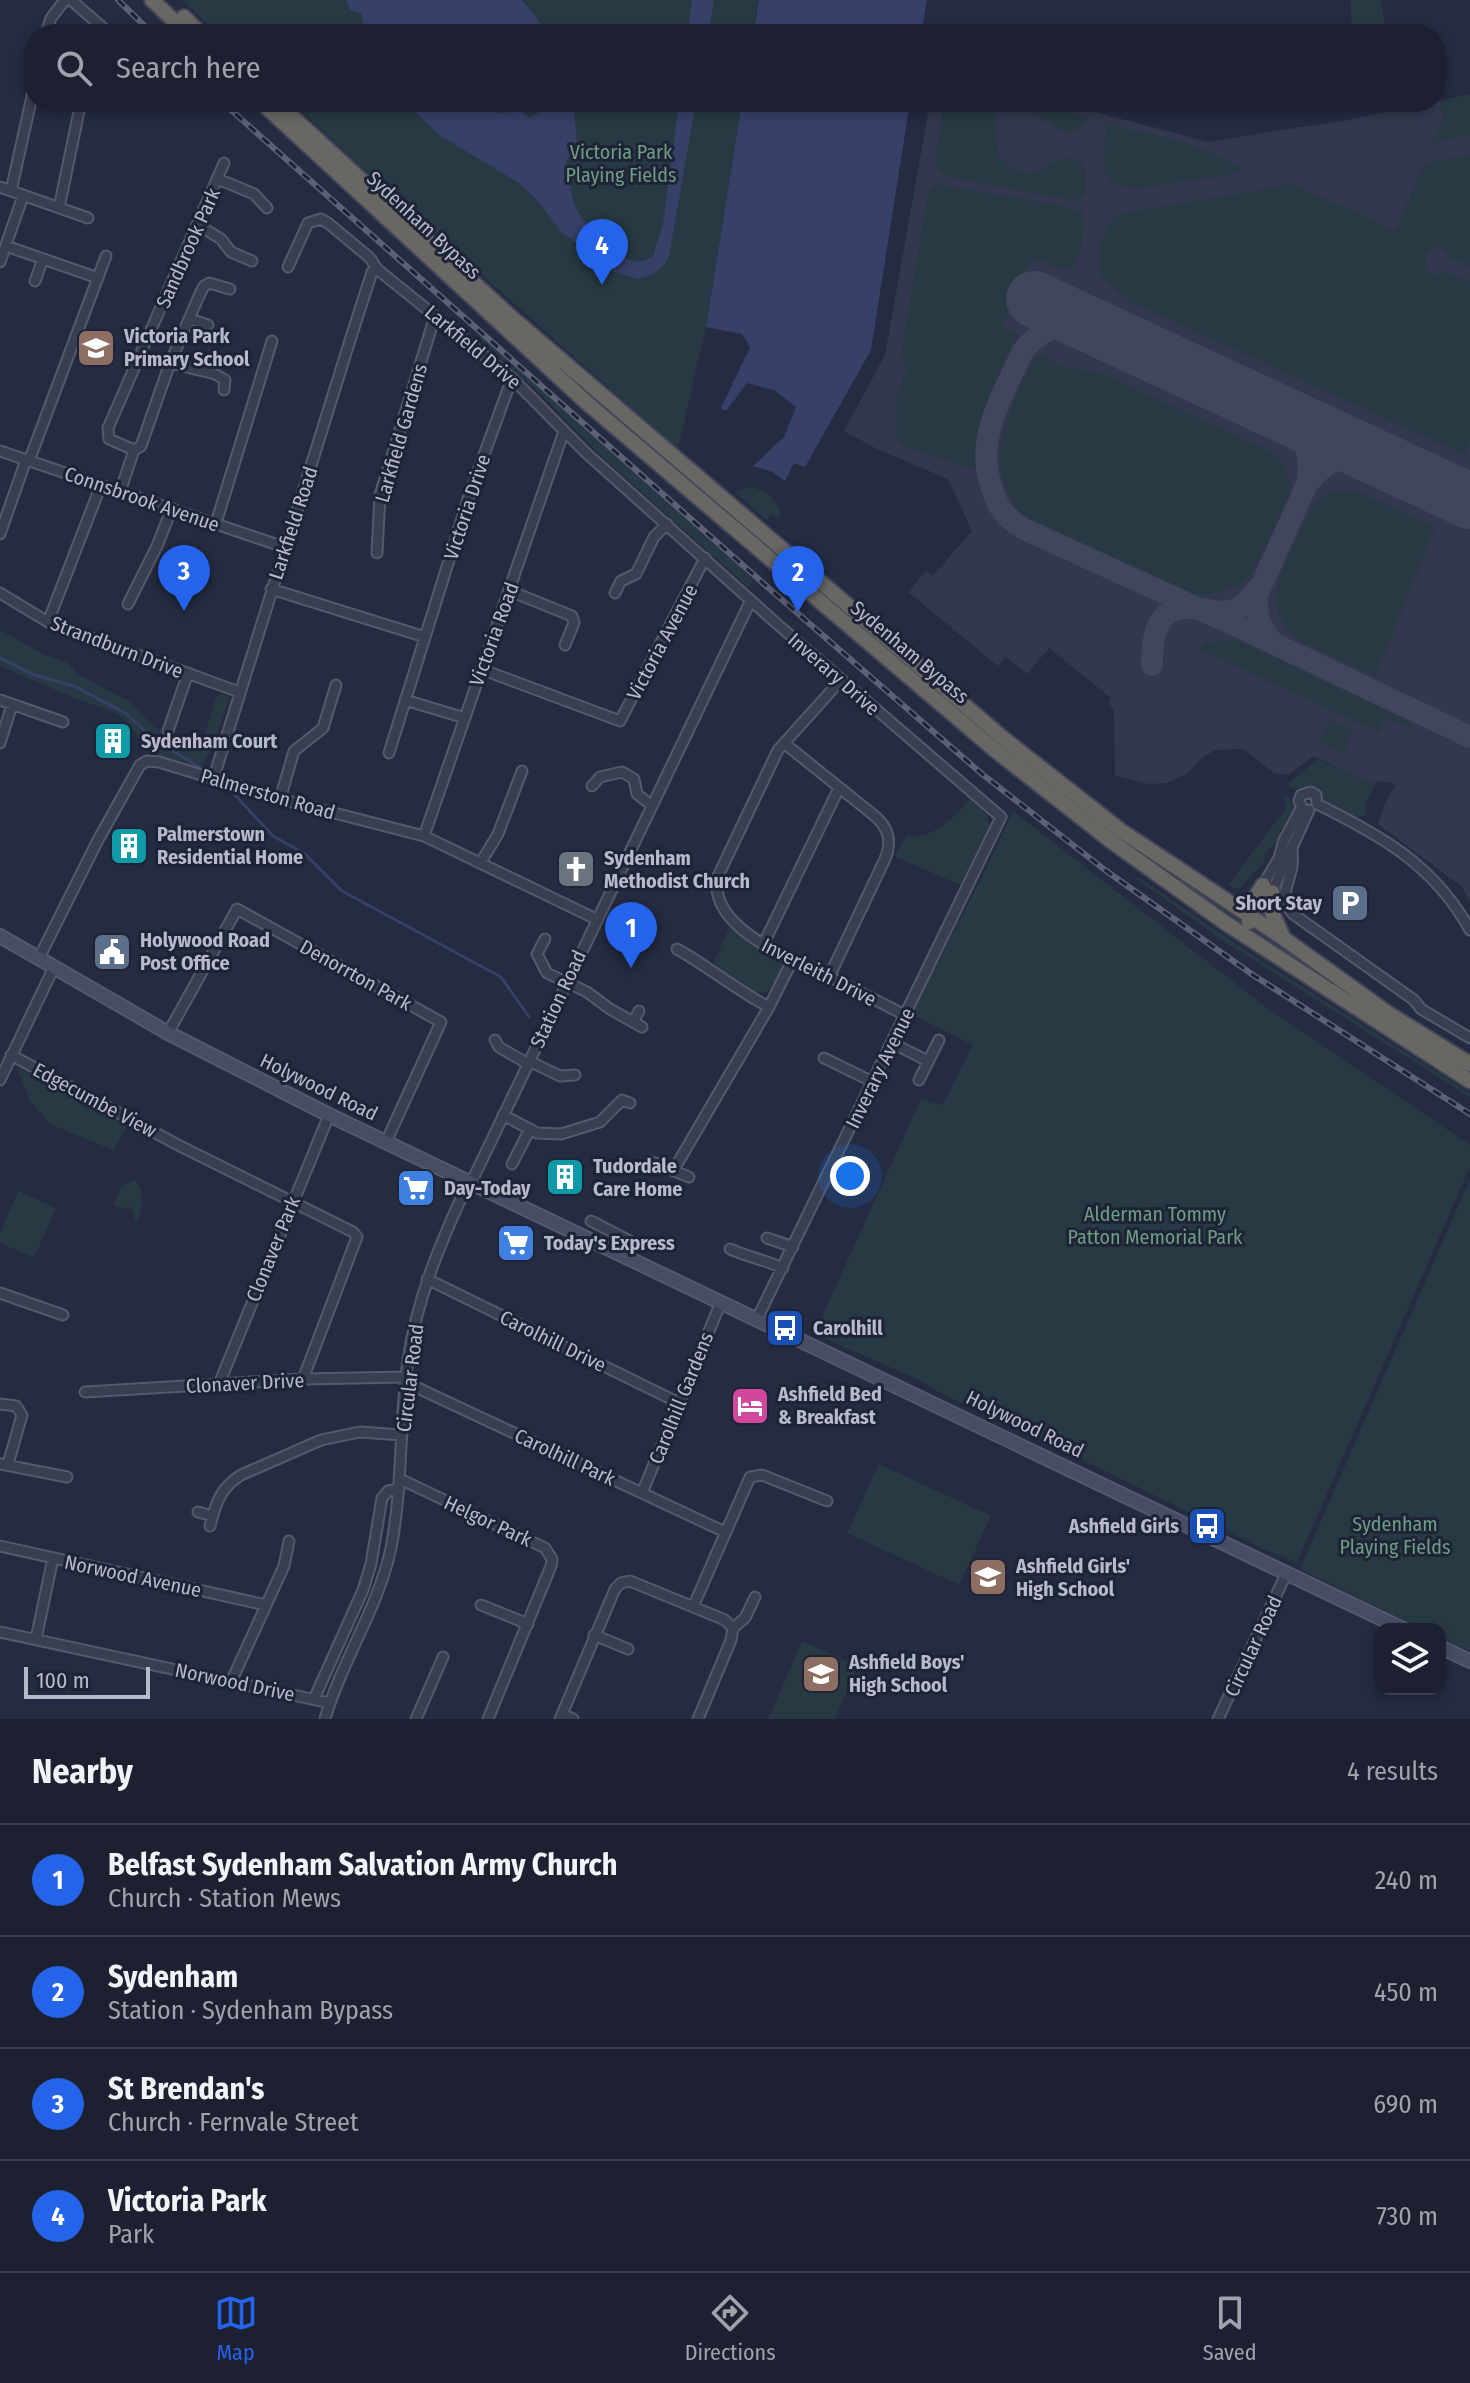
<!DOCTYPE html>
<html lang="en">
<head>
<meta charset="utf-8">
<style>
  body { margin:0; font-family:"Fira Sans Condensed",sans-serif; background:#292d3d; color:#f1f3f6 }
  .controls { position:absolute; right:24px; bottom:24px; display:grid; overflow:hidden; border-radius:16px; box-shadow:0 4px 12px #0003 }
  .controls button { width:72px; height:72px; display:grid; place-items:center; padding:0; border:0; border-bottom:2px solid #3a3e4d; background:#1c2031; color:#f1f3f6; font:40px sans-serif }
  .scale { position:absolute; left:24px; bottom:20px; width:126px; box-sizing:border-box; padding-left:8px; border:4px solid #b7bacb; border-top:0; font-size:22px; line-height:28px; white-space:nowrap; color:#b7bacb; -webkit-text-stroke:6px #1e2336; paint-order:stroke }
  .you { position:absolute; left:850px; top:1176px; width:28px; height:28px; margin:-20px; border:6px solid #fff; border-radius:50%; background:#1a73e8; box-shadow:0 0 0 12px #1a73e833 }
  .badge { display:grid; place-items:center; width:52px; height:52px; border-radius:50%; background:#2563eb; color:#fff; font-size:26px; font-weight:700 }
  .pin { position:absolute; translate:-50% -66px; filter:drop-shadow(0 2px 4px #0008) }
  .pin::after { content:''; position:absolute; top:42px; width:28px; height:24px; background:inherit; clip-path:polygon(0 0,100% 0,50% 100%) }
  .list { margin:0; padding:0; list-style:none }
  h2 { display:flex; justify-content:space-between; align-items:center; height:104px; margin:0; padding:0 32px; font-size:34px }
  h2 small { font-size:26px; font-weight:400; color:#a0a3ab }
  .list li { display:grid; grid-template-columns:52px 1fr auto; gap:24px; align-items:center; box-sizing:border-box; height:112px; padding:0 32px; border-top:2px solid #3a3e4d }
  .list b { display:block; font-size:30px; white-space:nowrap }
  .list p { margin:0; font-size:26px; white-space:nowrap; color:#a0a3ab }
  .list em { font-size:26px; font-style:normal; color:#a0a3ab }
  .icon { flex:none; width:44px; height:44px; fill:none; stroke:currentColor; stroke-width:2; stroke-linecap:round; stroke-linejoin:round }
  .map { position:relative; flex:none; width:1470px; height:1719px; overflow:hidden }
  .search { position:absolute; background:#1c2031; box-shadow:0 4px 12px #0003; left:24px; right:24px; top:24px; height:88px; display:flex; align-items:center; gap:20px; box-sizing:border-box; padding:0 28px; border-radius:32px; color:#a0a3ab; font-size:30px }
  .sheet { height:552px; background:#1c2031 }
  nav { display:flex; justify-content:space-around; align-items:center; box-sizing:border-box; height:112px; border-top:2px solid #3a3e4d; background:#1c2031; font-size:22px; color:#a0a3ab }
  nav a { display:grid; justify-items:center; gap:4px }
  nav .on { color:#2563eb }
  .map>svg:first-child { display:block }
</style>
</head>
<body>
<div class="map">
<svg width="1470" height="1719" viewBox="0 0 1470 1719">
  <rect width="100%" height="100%" fill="#252b41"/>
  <!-- airport -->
  <path fill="#34384e" d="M1470 95V901L1461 886 1378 824 1386 801 1395 786 1391 783 1377 781 1375 785 1313 756 1289 775 1275 774 1243 749 1215 750 1201 759 1187 774 1167 783 1149 784 1115 776 1114 709 1108 703 1111 698 1049 648 1027 674 1006 657 998 666 908 592 926 571 933 576 972 531 948 479 875 448 844 431 885 355 930 102H1058L1208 142 1346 120Z"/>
  <!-- green -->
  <path fill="#273942" d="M182 0H758L753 34H218Z
    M1350 0H1381L1386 34H1352Z
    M1470 94V135L1431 143 1443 121 1440 100Z
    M292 102H742L706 327 678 449 383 188Z
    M944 102H993C1000 122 991 145 1004 161 1013 173 1030 176 1043 169 1047 166 1049 163 1053 161 1063 156 1082 158 1085 170 1087 177 1085 188 1085 195L1073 201 945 176 937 169 935 161Z
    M1010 102H1034L1087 118 1086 125C1063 142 1058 125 1039 116 1026 110 1019 115 1010 102Z
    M1106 123C1150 135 1202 142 1240 168L1239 173 1138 189 1113 184 1104 170Z
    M1470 155V266L1449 258 1447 252 1440 247 1428 251C1422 261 1425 275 1439 274 1441 274 1443 272 1445 272 1453 273 1463 280 1470 282V442L1465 455 1129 301 1099 275 1100 240H1103L1106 227 1118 214 1292 184 1396 230 1424 163Z
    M936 184 1059 205 1083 212C1082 234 1087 261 1064 271L1038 259 1031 261 1002 327 1019 335C998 379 973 420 975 470L915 449 905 448 897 440V393L908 366 901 362V353L929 188Z
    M482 336 734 560 754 582 748 587 601 456 534 388 479 339Z
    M1042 354 1065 368 1097 371 1270 451C1283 460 1293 475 1290 492 1287 508 1256 571 1245 580 1231 591 1213 596 1194 594L1023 516C989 477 998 440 1016 396 1023 380 1028 365 1042 354Z
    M751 487C769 491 779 500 780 518L771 514 767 521 735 492Z
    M1330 491H1357L1435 527 1376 676 1303 643C1261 613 1277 580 1295 542 1305 520 1309 506 1330 491Z
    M780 555 1246 920 1249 932 1140 855 1020 764 824 598 778 556Z
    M0 630 45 655 68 663 77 674 129 701 154 727 185 741 203 740 215 700 219 694 226 695 229 698 216 740 199 772C180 765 158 758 144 744 135 736 130 722 120 716 105 706 89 705 74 698 49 687 25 677 0 666Z
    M1237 640 1415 724 1413 729 1385 718 1379 732 1200 650 1203 643Z
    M1329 720 1352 731 1345 753 1332 749 1319 742Z
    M1318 759 1375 785 1366 804 1367 814C1355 823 1338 809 1325 803 1312 779 1309 793 1290 787L1289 783Z
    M1287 795 1297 813 1280 830V844L1277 842 1264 855 1265 861 1240 888H1233L1228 885 1286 808 1284 796Z
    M970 798 987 815 990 826 962 886 894 856 907 835C928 844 958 814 970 798Z
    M1013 811 1267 1008 1470 1145V1167L1297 1562 1263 1549 1055 1446 940 1393 922 1381 814 1334 921 1099 943 1105 973 1045 911 1014 988 865Z
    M1132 876 1143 880 1259 959 1470 1093V1097L1229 945Z
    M731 924 753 944 785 964C781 972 777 987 768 991 753 999 724 972 713 963Z
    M17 1067 127 1126 113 1150 50 1124 29 1099Z
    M1470 1179V1651L1440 1638V1629H1421L1300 1569Z
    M136 1180C144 1193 144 1206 138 1220L132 1223 135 1214 132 1212 133 1209 127 1206 125 1210 113 1205 122 1186Z
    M18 1191 56 1208 34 1258 0 1243V1234Z
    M879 1464 991 1516 959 1585 847 1533Z
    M802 1641 858 1666 835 1719H768Z"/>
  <!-- water -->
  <path fill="#374067" d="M346 0H522L549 34H496L494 28 476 24 471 31 473 34H364L361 13 350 10Z
    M692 0H714L708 34H687Z
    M759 0H927L921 34H753Z
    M405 102H486L498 113H506L520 102 523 113 530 118 538 113 542 102H573L577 142 566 162C569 174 571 196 575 206 585 227 629 278 653 256L663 224 679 102H696L669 256 665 264 652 275 638 279 610 271 561 231 538 201 519 183 439 135Z
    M742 102H910L871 350 805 467 794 463 785 481 772 472 753 466 784 437 796 407 774 390 747 383 726 411 721 408 750 347 742 334 706 327Z"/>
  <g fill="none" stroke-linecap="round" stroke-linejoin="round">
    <!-- stream -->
    <path stroke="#374067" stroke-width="3" d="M0 658 34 675 74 686 125 713 153 738 202 769
      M235 795 273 836 305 854 342 891 501 977 529 1017"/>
    <!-- taxiway -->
    <path stroke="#40465c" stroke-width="22" d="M1092 326C1063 322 1041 327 1023 351 1003 394 975 437 991 486 996 505 1006 520 1024 529L1241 628 1470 737
      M1273 411C1302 429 1313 450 1307 484 1329 457 1347 451 1381 460
      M1272 642 1259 622 1256 597 1307 484
      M1152 665C1152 638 1155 605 1193 608 1208 609 1221 615 1236 609 1246 605 1253 595 1259 587"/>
    <!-- runway -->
    <path stroke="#40465c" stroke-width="56" d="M1034 299 1470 501"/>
    <defs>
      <path id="minor" d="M71 0 110 34
        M46 34 51 18 65 0
        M218 179 254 194 267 208
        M0 187 88 218
        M11 191 34 87
        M59 208 81 102
        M198 225 221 239 231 252 252 261
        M6 246 98 278
        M0 262 23 196
        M288 267 308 223 321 219 328 223 370 258 377 269 512 378 585 452 776 623 1001 817 757 1319
        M35 281 43 259
        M190 319 208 325
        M170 363 215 374 225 380 224 390
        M134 450 109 439 108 428 224 163
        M0 451 284 547
        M29 461 106 256
        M120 492 134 450 141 446 170 363 199 296 204 286 209 283 230 289
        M216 523 272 341
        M0 534 26 460
        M377 553 380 495 435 316
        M271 589 425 637
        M510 591 572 616 574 623 565 645
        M0 593 48 622 239 692
        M615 593 621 581 636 574 654 537 667 524
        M128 604 157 546 172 508
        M48 622 101 485
        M481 669 620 721 705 558
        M841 680 778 750 718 876C706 927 791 959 828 976 854 989 879 1002 905 1015
        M0 700 63 722
        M405 700 465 718
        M168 731 188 673
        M0 743 12 705
        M784 743 876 817C889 829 892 842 885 859L829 977
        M389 753 469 496 512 378
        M213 780 352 334 372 272 377 269
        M592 786 600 777 622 772 634 779 637 794 651 805
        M280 799 294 751 323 728 336 685
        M424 836 564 431
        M1292 846C1292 852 1293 860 1292 866 1289 885 1278 897 1293 914L1414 1000 1421 1009 1470 1038
        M481 862 498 834 522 771
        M1263 885 1279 858 1284 840 1302 807 1299 801 1301 795 1311 792 1316 795 1317 804C1382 836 1434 865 1470 930
        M1272 892 1309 810
        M545 939 537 954 547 973 587 992 610 1009 642 1027
        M763 945 839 788
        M677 949C709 967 736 990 769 1007
        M39 958 98 840 140 765 147 761 159 762 280 799 424 836 596 919
        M633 1022 639 1011
        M168 1033 237 909 441 1022 386 1142
        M495 1040 499 1047 528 1064
        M892 1043 928 1061
        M11 1055 178 1145 353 1232 357 1237 303 1379
        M824 1058 873 1082
        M529 1061 560 1076 575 1075
        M0 1080 54 967
        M919 1080 939 1040
        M503 1115 537 1133 561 1134 600 1122 622 1100 630 1103
        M650 1161 689 1177
        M512 1164 530 1129
        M673 1171 769 1007 792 961
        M471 1183 751 600
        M591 1221 632 1242 629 1259
        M767 1238 793 1247
        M730 1249C748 1257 765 1260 783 1268
        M427 1279 679 1403
        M0 1293 63 1315
        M405 1382 725 1532
        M219 1384 329 1115
        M85 1392 303 1379 406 1377
        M0 1404 16 1406 22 1415 8 1464
        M0 1464 67 1477
        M400 1479 545 1548 552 1559 551 1566 488 1719
        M642 1493 721 1302
        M198 1512 213 1516
        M210 1526C216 1503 220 1488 241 1475L321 1440 360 1432 402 1435
        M0 1546 266 1605
        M481 1605 528 1624
        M693 1607 750 1477 762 1475 827 1501
        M733 1628 745 1618 755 1597
        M0 1632 330 1703
        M594 1635 628 1649
        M36 1639 53 1558
        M231 1682 284 1566 289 1541
        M314 1699 363 1590 371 1564 382 1498 388 1491 399 1489
        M562 1714 573 1719
        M325 1719C342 1660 378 1609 391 1548 403 1486 399 1423 408 1360 417 1297 442 1239 469 1181
        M416 1719 443 1657
        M560 1719 615 1589 621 1583 630 1581 725 1620 733 1628 731 1640 698 1719
        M1218 1719 1287 1572"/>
      <path id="secondary" d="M0 936 168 1033 329 1115 1403 1629
        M1440 1647 1470 1661"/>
      <path id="trunk" d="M152 0 188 34
        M184 17 201 34
        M261 102 587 403 995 750 1111 841 1224 922 1470 1081
        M276 102 510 316 1004 739 1120 830 1283 938 1389 1014 1470 1064
        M1272 892 1271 910 1283 937
        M1249 922 1253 901 1263 885"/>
    </defs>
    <!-- minor casing -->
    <use href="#minor" stroke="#55596b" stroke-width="13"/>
    <!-- secondary casing -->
    <use href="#secondary" stroke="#55596b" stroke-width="16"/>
    <!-- trunk casing -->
    <use href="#trunk" stroke="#414658" stroke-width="18"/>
    <!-- minor -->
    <use href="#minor" stroke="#3a3e51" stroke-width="9"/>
    <!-- secondary -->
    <use href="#secondary" stroke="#484c64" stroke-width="12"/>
    <!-- trunk -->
    <use href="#trunk" stroke="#686764" stroke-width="14"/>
    <defs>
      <path id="rail" d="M118 0 153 34
        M222 102 764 584 982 774 1105 870 1253 975 1470 1114"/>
    </defs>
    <!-- rail casing -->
    <use href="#rail" stroke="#5c6178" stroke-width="6"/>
    <!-- rail -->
    <use href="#rail" stroke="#1e2336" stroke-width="3" stroke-dasharray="9" stroke-linecap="butt"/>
  </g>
  <!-- icons -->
  <defs>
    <symbol id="school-square" viewBox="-11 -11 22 22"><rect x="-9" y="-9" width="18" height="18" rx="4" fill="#8d6e63" stroke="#1e2336"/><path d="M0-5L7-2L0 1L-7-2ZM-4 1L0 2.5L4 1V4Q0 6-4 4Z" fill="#fff"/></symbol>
    <symbol id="building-square" viewBox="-11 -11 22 22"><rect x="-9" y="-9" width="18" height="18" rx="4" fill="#0f9aa8" stroke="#1e2336"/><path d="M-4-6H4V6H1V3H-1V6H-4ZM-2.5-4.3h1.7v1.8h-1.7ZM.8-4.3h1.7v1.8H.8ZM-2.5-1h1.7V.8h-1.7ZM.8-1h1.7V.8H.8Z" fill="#fff"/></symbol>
    <symbol id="church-square" viewBox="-11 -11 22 22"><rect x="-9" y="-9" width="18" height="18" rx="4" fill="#6b7280" stroke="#1e2336"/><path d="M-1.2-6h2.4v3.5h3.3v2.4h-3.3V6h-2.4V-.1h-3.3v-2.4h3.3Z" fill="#fff"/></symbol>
    <symbol id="parking-square" viewBox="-11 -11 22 22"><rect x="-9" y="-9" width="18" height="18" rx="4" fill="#5c6f8a" stroke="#1e2336"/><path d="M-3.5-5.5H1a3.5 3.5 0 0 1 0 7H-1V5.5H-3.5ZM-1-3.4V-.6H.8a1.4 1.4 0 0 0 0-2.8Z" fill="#fff"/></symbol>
    <symbol id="civic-square" viewBox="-11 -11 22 22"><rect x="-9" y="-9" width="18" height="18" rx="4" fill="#5c6f8a" stroke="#1e2336"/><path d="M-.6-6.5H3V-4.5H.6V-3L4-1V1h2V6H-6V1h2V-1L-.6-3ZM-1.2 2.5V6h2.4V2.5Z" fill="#fff"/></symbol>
    <symbol id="supermarket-square" viewBox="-11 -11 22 22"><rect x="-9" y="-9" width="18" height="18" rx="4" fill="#3f7fe0" stroke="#1e2336"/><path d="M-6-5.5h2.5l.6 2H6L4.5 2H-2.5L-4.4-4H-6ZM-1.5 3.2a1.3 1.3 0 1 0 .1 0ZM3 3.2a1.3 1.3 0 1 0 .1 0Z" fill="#fff"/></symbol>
    <symbol id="bus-square" viewBox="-11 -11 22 22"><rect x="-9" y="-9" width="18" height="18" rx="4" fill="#1a4fb4" stroke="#1e2336"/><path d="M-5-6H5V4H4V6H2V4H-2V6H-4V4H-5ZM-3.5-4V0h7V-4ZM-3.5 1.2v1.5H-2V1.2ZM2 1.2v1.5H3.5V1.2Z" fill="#fff"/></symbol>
    <symbol id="hotel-square" viewBox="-11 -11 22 22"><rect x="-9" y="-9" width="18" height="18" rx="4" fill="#d1479c" stroke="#1e2336"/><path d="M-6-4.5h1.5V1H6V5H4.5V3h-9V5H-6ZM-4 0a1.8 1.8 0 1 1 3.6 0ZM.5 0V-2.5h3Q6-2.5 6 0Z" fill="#fff"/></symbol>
  </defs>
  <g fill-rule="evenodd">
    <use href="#school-square" x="74" y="326" width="44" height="44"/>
    <use href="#building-square" x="91" y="719" width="44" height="44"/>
    <use href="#building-square" x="107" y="824" width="44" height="44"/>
    <use href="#church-square" x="554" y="847" width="44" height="44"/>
    <use href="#parking-square" x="1328" y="881" width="44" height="44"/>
    <use href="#civic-square" x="90" y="930" width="44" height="44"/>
    <use href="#building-square" x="543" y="1155" width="44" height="44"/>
    <use href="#supermarket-square" x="394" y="1166" width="44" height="44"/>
    <use href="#supermarket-square" x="494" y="1221" width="44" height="44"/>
    <use href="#bus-square" x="763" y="1306" width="44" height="44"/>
    <use href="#hotel-square" x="728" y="1384" width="44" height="44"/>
    <use href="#bus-square" x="1185" y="1504" width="44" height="44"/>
    <use href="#school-square" x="966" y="1555" width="44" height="44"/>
    <use href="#school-square" x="799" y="1652" width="44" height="44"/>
  </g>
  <g text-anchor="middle" stroke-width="6" stroke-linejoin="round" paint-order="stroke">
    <!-- park labels -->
    <g font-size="20" fill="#6d9d83" stroke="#1e2336">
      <text x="621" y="159">Victoria Park<tspan x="621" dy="23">Playing Fields</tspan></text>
      <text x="1155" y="1221">Alderman Tommy<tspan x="1155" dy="23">Patton Memorial Park</tspan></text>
      <text x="1395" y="1531">Sydenham<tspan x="1395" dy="23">Playing Fields</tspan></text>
    </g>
    <!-- street labels -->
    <g font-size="20" fill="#b7bacb" stroke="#1e2336">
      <text transform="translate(424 225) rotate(43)" y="7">Sydenham Bypass</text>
      <text transform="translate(188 248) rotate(-66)" y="7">Sandbrook Park</text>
      <text transform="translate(473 347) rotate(40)" y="7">Larkfield Drive</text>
      <text transform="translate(401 433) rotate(-74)" y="7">Larkfield Gardens</text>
      <text transform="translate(142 499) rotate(19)" y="7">Connsbrook Avenue</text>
      <text transform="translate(467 507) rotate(-72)" y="7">Victoria Drive</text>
      <text transform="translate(293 523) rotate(-72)" y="7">Larkfield Road</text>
      <text transform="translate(494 634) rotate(-70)" y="7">Victoria Road</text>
      <text transform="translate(662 642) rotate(-62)" y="7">Victoria Avenue</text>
      <text transform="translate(117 647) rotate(21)" y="7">Strandburn Drive</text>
      <text transform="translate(910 652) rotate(40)" y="7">Sydenham Bypass</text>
      <text transform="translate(834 674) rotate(41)" y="7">Inverary Drive</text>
      <text transform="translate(268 794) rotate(16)" y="7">Palmerston Road</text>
      <text transform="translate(819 972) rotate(27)" y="7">Inverleith Drive</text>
      <text transform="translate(356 975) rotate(29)" y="7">Denorrton Park</text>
      <text transform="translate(558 999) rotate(-65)" y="7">Station Road</text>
      <text transform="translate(880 1068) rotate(-64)" y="7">Inverary Avenue</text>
      <text transform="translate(319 1087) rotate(26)" y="7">Holywood Road</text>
      <text transform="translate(95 1100) rotate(28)" y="7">Edgecumbe View</text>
      <text transform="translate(273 1249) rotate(-68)" y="7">Clonaver Park</text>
      <text transform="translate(553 1341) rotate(26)" y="7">Carolhill Drive</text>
      <text transform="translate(410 1378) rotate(-83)" y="7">Circular Road</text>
      <text transform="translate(245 1383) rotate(-3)" y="7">Clonaver Drive</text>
      <text transform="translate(681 1398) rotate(-68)" y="7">Carolhill Gardens</text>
      <text transform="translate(1025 1424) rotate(26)" y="7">Holywood Road</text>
      <text transform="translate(565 1457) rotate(25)" y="7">Carolhill Park</text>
      <text transform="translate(488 1521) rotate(25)" y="7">Helgor Park</text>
      <text transform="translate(133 1576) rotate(12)" y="7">Norwood Avenue</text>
      <text transform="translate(1253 1646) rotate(-65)" y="7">Circular Road</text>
      <text transform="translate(235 1682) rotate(12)" y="7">Norwood Drive</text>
    </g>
    <!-- poi labels -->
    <g font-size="20" font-weight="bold" fill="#b7bacb" stroke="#1e2336" text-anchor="start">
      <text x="124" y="343">Victoria Park<tspan x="124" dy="23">Primary School</tspan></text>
      <text x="141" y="748">Sydenham Court</text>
      <text x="157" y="841">Palmerstown<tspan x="157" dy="23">Residential Home</tspan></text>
      <text x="604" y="865">Sydenham<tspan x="604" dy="23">Methodist Church</tspan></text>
      <text x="1322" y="910" text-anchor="end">Short Stay</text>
      <text x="140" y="947">Holywood Road<tspan x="140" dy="23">Post Office</tspan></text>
      <text x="593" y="1173">Tudordale<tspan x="593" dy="23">Care Home</tspan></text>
      <text x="444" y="1195">Day-Today</text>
      <text x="544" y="1250">Today's Express</text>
      <text x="813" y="1335">Carolhill</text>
      <text x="778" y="1401">Ashfield Bed<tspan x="778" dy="23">&amp; Breakfast</tspan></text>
      <text x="1179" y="1533" text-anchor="end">Ashfield Girls</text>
      <text x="1016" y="1573">Ashfield Girls'<tspan x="1016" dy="23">High School</tspan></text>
      <text x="849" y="1669">Ashfield Boys'<tspan x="849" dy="23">High School</tspan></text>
    </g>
  </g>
</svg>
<div class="controls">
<button><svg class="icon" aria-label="layers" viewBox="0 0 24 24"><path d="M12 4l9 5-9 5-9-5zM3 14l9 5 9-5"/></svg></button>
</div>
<div class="scale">100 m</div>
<div class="you"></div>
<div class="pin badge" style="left:631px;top:968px">1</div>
<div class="pin badge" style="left:798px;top:612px">2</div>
<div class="pin badge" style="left:184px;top:611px">3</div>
<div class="pin badge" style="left:602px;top:285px">4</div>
<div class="search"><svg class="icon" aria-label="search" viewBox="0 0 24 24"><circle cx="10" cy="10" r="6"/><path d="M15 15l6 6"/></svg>Search here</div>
</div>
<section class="sheet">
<h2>Nearby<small>4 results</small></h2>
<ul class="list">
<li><span class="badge">1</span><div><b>Belfast Sydenham Salvation Army Church</b><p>Church · Station Mews</p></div><em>240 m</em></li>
<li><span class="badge">2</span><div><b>Sydenham</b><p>Station · Sydenham Bypass</p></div><em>450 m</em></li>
<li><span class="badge">3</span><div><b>St Brendan's</b><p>Church · Fernvale Street</p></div><em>690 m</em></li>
<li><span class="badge">4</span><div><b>Victoria Park</b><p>Park</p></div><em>730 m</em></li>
</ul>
</section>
<nav>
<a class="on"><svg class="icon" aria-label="map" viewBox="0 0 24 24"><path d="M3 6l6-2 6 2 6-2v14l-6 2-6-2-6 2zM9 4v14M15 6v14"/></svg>Map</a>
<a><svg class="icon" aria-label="directions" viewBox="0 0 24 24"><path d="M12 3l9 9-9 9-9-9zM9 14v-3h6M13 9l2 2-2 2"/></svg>Directions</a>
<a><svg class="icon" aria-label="saved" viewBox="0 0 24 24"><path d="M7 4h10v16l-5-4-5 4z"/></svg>Saved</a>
</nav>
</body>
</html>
